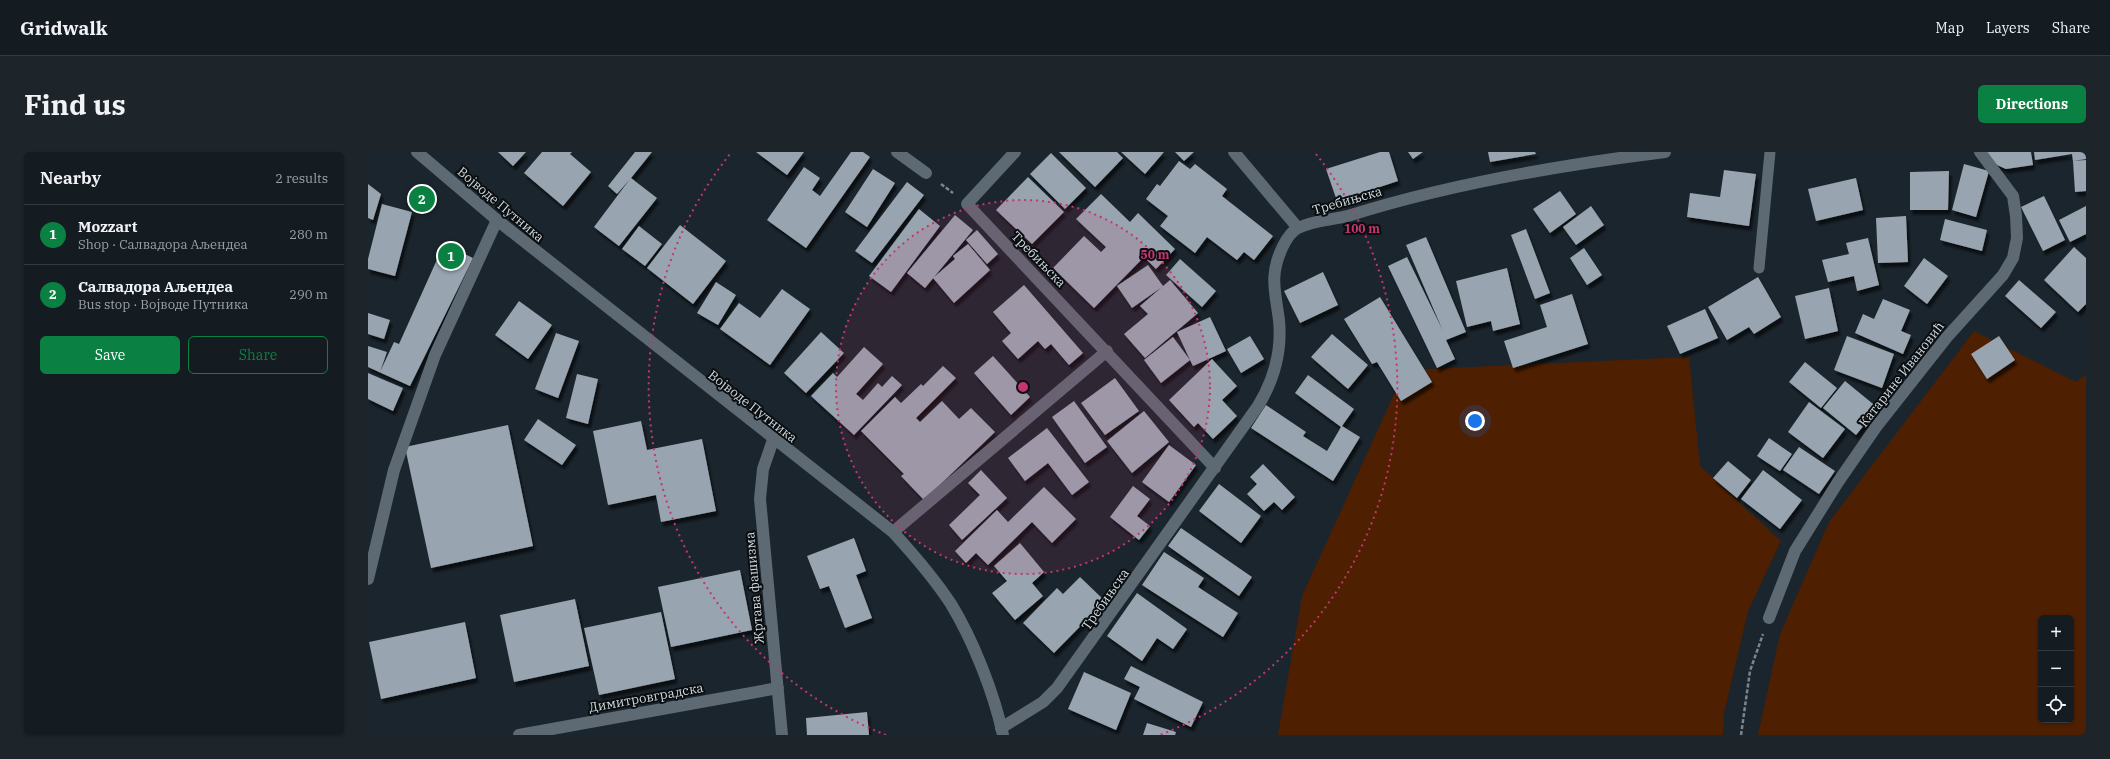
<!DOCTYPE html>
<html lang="en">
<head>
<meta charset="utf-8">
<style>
  body { margin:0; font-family:"IBM Plex Serif",serif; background:#1d252a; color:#f1f3f6 }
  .controls { position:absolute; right:12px; bottom:12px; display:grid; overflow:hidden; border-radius:6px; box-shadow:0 1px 3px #0004 }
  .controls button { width:36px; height:36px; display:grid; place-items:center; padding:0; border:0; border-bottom:1px solid #333a40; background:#141c22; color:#f1f3f6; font:20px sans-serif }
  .you { position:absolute; left:1107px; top:269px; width:14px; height:14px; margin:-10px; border:3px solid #fff; border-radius:50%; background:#1a73e8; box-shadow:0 0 0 6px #1a73e833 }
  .badge { display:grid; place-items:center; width:26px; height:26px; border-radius:50%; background:#0b8043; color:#fff; font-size:13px; font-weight:700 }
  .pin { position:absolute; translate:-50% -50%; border:2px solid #fff; box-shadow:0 1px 4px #0006 }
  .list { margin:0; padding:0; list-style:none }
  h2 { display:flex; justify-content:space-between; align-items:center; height:52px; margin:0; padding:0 16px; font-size:17px }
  h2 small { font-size:13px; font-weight:400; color:#9da1a5 }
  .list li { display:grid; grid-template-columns:26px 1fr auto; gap:12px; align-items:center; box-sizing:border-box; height:60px; padding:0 16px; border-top:1px solid #333a40 }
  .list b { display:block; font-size:15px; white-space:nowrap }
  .list p { margin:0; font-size:13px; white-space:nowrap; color:#9da1a5 }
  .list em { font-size:13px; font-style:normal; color:#9da1a5 }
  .actions { display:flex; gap:8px; padding:12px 16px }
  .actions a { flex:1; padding:9px 0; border:1px solid #0b8043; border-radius:6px; text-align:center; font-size:14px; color:#0b8043 }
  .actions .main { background:#0b8043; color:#fff }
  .icon { flex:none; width:22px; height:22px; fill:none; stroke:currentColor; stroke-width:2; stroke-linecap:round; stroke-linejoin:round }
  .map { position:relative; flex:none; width:1718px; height:583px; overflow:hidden; border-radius:6px }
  header { display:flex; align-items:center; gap:24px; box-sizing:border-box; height:56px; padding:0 20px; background:#141c22; border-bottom:1px solid #333a40 }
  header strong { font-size:19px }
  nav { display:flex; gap:22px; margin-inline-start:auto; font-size:14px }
  .intro { display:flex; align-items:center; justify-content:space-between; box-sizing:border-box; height:96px; padding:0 24px }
  h1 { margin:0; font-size:28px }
  .button { padding:10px 18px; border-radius:6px; background:#0b8043; color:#fff; font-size:14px; font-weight:700 }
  main { display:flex; gap:24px; padding:0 24px }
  aside { flex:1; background:#141c22; border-radius:6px; box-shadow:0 1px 3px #0004 }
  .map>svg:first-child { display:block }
</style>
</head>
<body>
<header>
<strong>Gridwalk</strong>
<nav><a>Map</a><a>Layers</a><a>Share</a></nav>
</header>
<div class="intro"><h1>Find us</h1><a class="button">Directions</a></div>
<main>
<aside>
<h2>Nearby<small>2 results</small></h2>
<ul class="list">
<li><span class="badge">1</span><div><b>Mozzart</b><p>Shop · Салвадора Аљендеа</p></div><em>280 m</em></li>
<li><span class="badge">2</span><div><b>Салвадора Аљендеа</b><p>Bus stop · Војводе Путника</p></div><em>290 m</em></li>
</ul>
<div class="actions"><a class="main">Save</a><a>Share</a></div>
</aside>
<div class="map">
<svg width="1718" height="583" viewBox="0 0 1718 583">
  <defs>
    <filter id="shadow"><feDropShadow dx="2.5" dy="4.5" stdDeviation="1" flood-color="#0009"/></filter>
  </defs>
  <rect width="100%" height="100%" fill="#1b252d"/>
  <!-- green -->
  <path fill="#4e1f00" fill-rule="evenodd" d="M1606 179 1708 230 1718 222V583H1390L1412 482 1461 370ZM1673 466H1703V568H1673Z
    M1321 205 1332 314 1413 389 1380 459 1356 561 1355 583H910L934 444 1037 218Z"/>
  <!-- building -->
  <path fill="#98a5b0" filter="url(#shadow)" d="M130 0H158L145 14Z
    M174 0H204L202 2 223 20 195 54 156 21Z
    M267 0H284L263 26 289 46 251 94 226 75 262 27 249 42 240 34Z
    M388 0H436L419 23Z
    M483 0H495L502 5 438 96 399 68 436 15 452 26 444 38 452 44Z
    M691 0H749L755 6 727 35Z
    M753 0H796L777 22Z
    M807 0H826L816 9Z
    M1012 0H1021L1030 29 969 49 958 17Z
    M1040 0H1055L1045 7Z
    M1120 0H1167L1168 2 1122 10Z
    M1619 0H1663L1665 13 1638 17 1629 13 1619 4Z
    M1666 0H1718V7L1705 9 1704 2 1667 8Z
    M683 1 718 36 697 57 662 22Z
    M1718 8V39L1707 40 1705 9Z
    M811 9 822 17 827 12 859 37 854 44 905 84 886 108 876 100 869 108 839 85 827 101 792 74 800 64 778 47 789 32 792 34Z
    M1596 12 1621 19 1608 65 1584 58Z
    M505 17 527 31 499 75 477 60Z
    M1356 18 1388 22 1381 74 1319 65 1322 41 1352 45Z
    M1581 19 1580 58H1542V20Z
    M660 25 696 60 664 92 628 58Z
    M1488 26 1495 58 1448 69 1440 37Z
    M539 30 556 43 504 111 487 99Z
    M0 32 13 42 5 68 0 66Z
    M1192 39 1208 62 1182 81 1165 57Z
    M733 42 762 70 770 61 807 97 788 117 776 105 726 156 685 116 716 84 733 100 738 95 708 67Z
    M1676 44 1697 88 1675 99 1653 55Z
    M14 52 44 60 27 124 0 117V107Z
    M1223 54 1236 73 1208 93 1195 75Z
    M1718 54V82L1702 90 1691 68Z
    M551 57 572 74 523 140 501 124Z
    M587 63 605 78 557 136 539 121Z
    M1538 64 1540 110 1510 111 1508 66Z
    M1577 67 1619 78 1614 99 1572 88Z
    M312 73 358 109 325 152 279 116Z
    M271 74 294 92 277 114 254 97Z
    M1158 77 1182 141 1167 147 1143 83Z
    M609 78 630 102 619 112 598 88Z
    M1058 85 1098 180 1078 188 1087 207 1069 216 1020 114 1039 105 1075 179 1038 93Z
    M1500 86 1511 133 1489 139 1486 124 1460 130 1454 108 1481 102 1478 91Z
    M76 92 105 106 42 234 0 215V194L19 200 12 220 26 190 31 192Z
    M600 92 622 118 586 151 565 126 587 107 585 104Z
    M1706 95 1718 106V152L1710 160 1676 128Z
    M1216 96 1234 123 1219 133 1202 106Z
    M1556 106 1580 124 1559 152 1536 134Z
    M812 107 848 139 834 155 798 123Z
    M780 113 795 134 802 128 830 161 777 206 756 182 780 162 772 154 794 135 764 156 749 134Z
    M1139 116 1152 172 1125 179 1123 169 1099 175 1088 129Z
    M955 120 970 153 932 171 916 139Z
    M1390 125 1413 165 1386 182 1381 175 1359 188 1340 155Z
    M1651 128 1688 160 1673 176 1637 144Z
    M348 130 368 143 350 173 329 161Z
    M656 133 715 201 701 213 683 192 677 197 670 189 650 207 634 189 643 181 625 160Z
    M1461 136 1470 179 1437 187 1427 144Z
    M414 137 442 157 402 213 352 177 371 151 392 166Z
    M1204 142 1220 192 1145 216 1136 189 1179 175 1172 153Z
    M1012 145 1064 230 1033 249 1009 210 1004 212 976 167Z
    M1515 147 1542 158 1533 179 1543 183 1535 202 1487 181 1495 162 1506 167Z
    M151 149 184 173 160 207 127 183Z
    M1337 157 1350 186 1312 202 1299 174Z
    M0 161 22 168 16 187 0 182Z
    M842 165 858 199 825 214 822 208 793 231 776 208 805 185 822 208 809 180Z
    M453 180 476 201 438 241 416 221Z
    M188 181 211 189 190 246 167 237Z
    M964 182 1000 213 980 237 943 205Z
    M882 184 896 207 873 221 859 197Z
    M1479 184 1526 202 1514 236 1466 218Z
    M1631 184 1647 208 1619 227 1603 202Z
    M496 195 515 212 488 242 495 248 510 231 514 235 524 224 534 233 486 283 443 244 465 221 469 225Z
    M625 204 662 245 643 263 606 221Z
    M844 207 869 234 854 248 869 264 845 287 830 271 826 275 801 248Z
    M1437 210 1469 236 1453 256 1421 230Z
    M575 214 588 226 548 266 552 270 574 249 591 267 603 256 627 280 556 348 533 324 536 322 493 279 527 245 533 251 553 232 555 234Z
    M0 221 35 236 25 259 0 247Z
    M209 222 230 227 220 272 198 266Z
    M940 223 986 257 974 274 992 285 965 329 883 276 898 253 938 280 935 284 959 299 973 275 927 241Z
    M747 226 771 259 737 283 713 251Z
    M1477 229 1510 256 1488 283 1455 256Z
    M706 249 739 295 717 311 684 265Z
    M1441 250 1477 277 1455 306 1420 280Z
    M776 259 801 290 764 321 739 289Z
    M170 267 208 293 194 313 156 288Z
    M273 269 279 298 334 287 348 359 293 370 288 343 240 353 225 279Z
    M140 273 165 394 63 416 37 295Z
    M679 276 721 330 704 343 680 311 657 329 640 306Z
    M1401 286 1424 302 1412 319 1389 304Z
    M801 293 828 313 801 350 774 330Z
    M1431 295 1467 319 1451 342 1415 318Z
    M1360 309 1383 328 1369 346 1345 326Z
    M895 312 927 345 914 358 906 350 896 359 879 342 889 332 882 325Z
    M613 318 639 346 594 388 581 373 612 343 600 331Z
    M1395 318 1434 348 1412 377 1373 347Z
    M851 332 893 364 873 391 831 359Z
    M765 334 782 347 769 364 782 374 771 388 742 365Z
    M676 335 708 367 684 391 664 370 620 413 608 401 598 411 587 399 629 358 640 370Z
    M813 376 884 425 871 444 800 394Z
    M486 386 498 419 488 423 504 466 477 476 461 434 452 437 439 404Z
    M652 391 676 420 664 431 675 444 647 468 624 441 639 429 626 414Z
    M796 400 836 426 830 435 870 461 855 485 774 433Z
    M372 418 384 478 303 495 290 435Z
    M712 425 737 449 686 501 655 471 689 436 695 442Z
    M769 441 819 477 805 497 789 486 774 509 739 484Z
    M207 447 221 514 146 530 132 463Z
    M293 460 307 527 231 543 216 476Z
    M97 470 108 526 13 547 1 490Z
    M763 514 835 550 823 575 766 547 772 535 756 527Z
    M716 520 763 541 748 578 700 557Z
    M499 560 501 583H439L438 566Z
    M779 571 808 580 807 583H775Z"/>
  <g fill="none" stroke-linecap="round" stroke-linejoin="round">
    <!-- path -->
    <path stroke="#7d858c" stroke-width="2.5" stroke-dasharray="4 2" stroke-linecap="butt" d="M573 32 585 41
      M1373 583 1382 519 1395 482"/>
    <!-- service -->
    <path stroke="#5d6973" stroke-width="11" d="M1391 116 1402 0"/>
    <!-- minor -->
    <path stroke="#5d6973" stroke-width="12" d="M529 0 558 21
      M647 0 599 52 847 316
      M866 0 930 76
      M405 288 395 317 392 347 414 583
      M525 380 739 199
      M0 427 26 318 67 203 129 68
      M1401 466 1427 399 1470 330 1508 275 1579 185 1635 123 1645 106 1649 86 1648 64 1645 44 1612 0
      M633 576 675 550 689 536 890 254C906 228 914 199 911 168 907 138 901 123 915 94 918 88 924 79 930 76 946 68 966 68 983 63 1085 31 1192 13 1297 0
      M151 583 410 536"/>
    <!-- tertiary -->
    <path stroke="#5d6973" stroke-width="12" d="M49 0 129 68 525 380C546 403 566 426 583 452 605 488 626 541 635 583"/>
  </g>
  <!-- distance rings -->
  <circle cx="655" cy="235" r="187" fill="#c5356f" fill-opacity=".12"/>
  <g fill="none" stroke="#c5356f" stroke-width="2" stroke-dasharray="2 4">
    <circle cx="655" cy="235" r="187"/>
    <path d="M518 583A374 374 0 0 1 362 2M948 2A374 374 0 0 1 792 583"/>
  </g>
  <g text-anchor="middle" stroke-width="4" stroke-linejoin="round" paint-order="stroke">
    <!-- street labels -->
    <g font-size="13" fill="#d3d9df" stroke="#090e11">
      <text transform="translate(979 48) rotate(-16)" y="5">Требињска</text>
      <text transform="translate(133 52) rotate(40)" y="5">Војводе Путника</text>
      <text transform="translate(671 107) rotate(46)" y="5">Требињска</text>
      <text transform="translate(1533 222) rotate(-52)" y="5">Катарине Ивановић</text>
      <text transform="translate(385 254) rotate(38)" y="5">Војводе Путника</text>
      <text transform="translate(386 436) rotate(-95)" y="5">Жртава фашизма</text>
      <text transform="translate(737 447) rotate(-55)" y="5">Требињска</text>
      <text transform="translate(278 545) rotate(-10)" y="5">Димитровградска</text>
    </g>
  </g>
  <circle cx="655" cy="235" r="6" fill="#c5356f" stroke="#090e11" stroke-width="2"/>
  <g font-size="12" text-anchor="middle" font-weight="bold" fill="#c5356f" stroke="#090e11" stroke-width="4" stroke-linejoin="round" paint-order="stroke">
    <text x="994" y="81">100 m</text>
    <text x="787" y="107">50 m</text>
  </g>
</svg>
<div class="controls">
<button>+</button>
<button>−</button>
<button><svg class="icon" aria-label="locate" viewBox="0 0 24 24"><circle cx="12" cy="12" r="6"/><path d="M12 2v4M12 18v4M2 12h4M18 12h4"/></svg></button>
</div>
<div class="you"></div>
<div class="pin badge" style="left:83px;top:104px">1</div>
<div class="pin badge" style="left:54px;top:47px">2</div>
</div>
</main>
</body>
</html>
